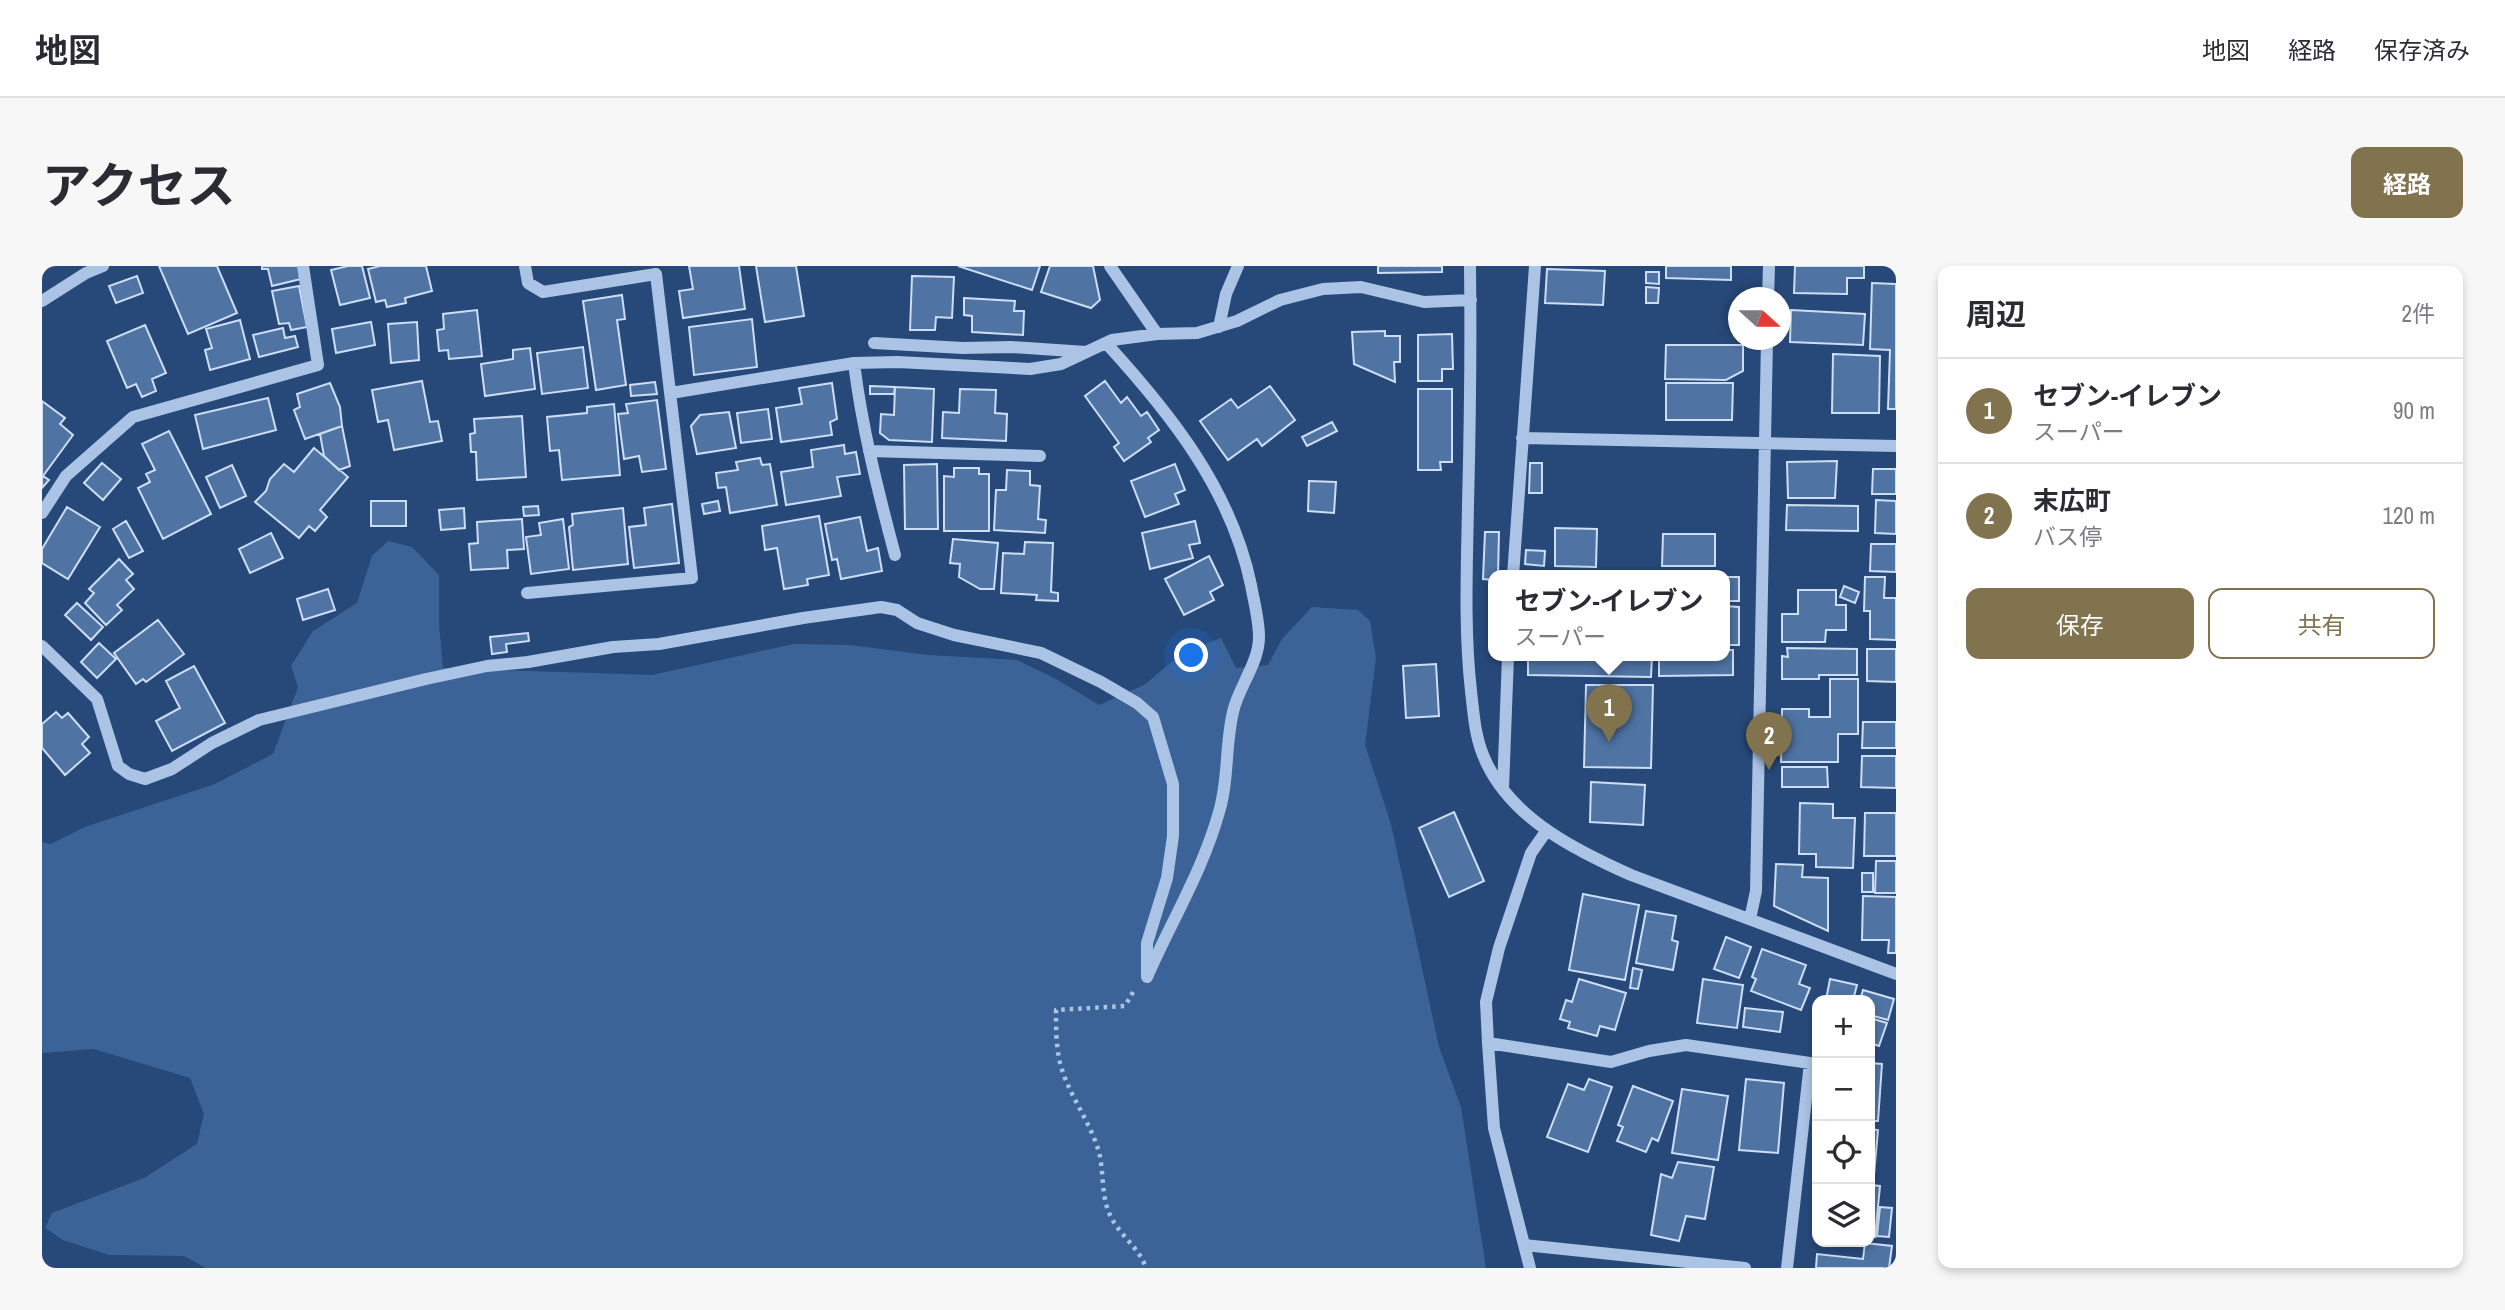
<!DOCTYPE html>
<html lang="ja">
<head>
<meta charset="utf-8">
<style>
  body { margin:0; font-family:"Archivo Narrow","Noto Sans JP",sans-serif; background:#f7f7f7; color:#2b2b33 }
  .controls { position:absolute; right:21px; bottom:21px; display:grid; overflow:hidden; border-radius:14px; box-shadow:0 4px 10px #0003 }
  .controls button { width:63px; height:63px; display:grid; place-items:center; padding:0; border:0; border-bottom:2px solid #e1e1e2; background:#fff; color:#2b2b33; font:35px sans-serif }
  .compass { position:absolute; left:1686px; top:21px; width:63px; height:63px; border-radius:50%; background:#fff; box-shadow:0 4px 10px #0003; rotate:111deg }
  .you { position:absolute; left:1150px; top:390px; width:24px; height:24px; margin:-18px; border:5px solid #fff; border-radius:50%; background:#1a73e8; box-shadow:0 0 0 10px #1a73e833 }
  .badge { display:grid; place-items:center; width:46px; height:46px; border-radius:50%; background:#82734f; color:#fff; font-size:23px; font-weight:700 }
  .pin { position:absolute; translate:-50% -58px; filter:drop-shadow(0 2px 4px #0008) }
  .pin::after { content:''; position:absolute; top:37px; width:24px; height:21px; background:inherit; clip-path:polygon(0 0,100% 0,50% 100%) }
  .popup { position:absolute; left:1446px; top:304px; width:242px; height:91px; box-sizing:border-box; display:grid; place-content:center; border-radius:14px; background:#fff; filter:drop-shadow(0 2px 5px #0005); font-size:23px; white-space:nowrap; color:#7c7c81 }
  .popup b { font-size:26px; color:#2b2b33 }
  .popup::after { content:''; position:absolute; left:50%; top:100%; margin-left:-14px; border:14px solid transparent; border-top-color:#fff }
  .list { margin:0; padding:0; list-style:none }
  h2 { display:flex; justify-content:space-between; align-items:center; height:91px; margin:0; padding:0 28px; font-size:30px }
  h2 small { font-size:23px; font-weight:400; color:#7c7c81 }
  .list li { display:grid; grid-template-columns:46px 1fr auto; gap:21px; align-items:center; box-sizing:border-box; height:105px; padding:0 28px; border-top:2px solid #e1e1e2 }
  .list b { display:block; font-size:26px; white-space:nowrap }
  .list p { margin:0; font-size:23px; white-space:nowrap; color:#7c7c81 }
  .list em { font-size:23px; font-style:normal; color:#7c7c81 }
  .actions { display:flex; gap:14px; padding:21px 28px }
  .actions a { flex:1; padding:16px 0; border:2px solid #82734f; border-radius:14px; text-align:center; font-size:24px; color:#82734f }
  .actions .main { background:#82734f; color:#fff }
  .icon { flex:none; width:38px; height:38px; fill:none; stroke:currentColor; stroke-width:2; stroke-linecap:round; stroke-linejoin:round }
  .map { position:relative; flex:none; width:1854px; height:1002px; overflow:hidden; border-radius:14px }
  header { display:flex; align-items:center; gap:42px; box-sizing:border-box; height:98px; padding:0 35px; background:#fff; border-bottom:2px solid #e1e1e2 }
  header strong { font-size:33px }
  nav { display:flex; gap:38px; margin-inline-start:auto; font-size:24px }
  .intro { display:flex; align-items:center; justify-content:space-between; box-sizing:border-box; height:168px; padding:0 42px }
  h1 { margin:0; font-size:49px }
  .button { padding:18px 32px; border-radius:14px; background:#82734f; color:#fff; font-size:24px; font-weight:700 }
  main { display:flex; gap:42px; padding:0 42px }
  aside { flex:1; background:#fff; border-radius:14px; box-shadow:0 4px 10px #0003 }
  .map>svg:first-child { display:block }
</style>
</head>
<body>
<header>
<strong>地図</strong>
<nav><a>地図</a><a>経路</a><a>保存済み</a></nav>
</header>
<div class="intro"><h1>アクセス</h1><a class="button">経路</a></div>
<main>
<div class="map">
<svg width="1854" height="1002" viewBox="0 0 1854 1002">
  <rect width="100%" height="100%" fill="#27497a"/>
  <!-- green -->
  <path fill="#3b6398" d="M346 275 370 281 397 309V357L401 402 610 409 752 378 808 379 886 389 975 394 1014 413 1057 439 1102 419 1142 386 1179 372 1194 402 1226 399 1240 373 1270 341 1316 344 1328 355 1334 392 1323 479 1349 558 1397 781 1419 841 1444 1002H164L142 990 67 989 21 974 3 962 10 947 102 912 155 878 162 848 148 812 52 783 0 787V576L9 578 43 561 173 518 231 488 256 421 249 400 271 365 315 337 330 290Z"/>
  <!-- building -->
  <path fill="#4f73a3" stroke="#cdddf3" stroke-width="2" d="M117 0H175L195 47 146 68Z
    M220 0H257L259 13 230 20 226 3H220Z
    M306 0H320L328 32 298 39 289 4Z
    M338 0H384L390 25 363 32 364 37 345 41 343 34 334 36 326 3Z
    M647 0H697L703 43 641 52 637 25 651 23Z
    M714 0H754L762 50 723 56Z
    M916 0H998L990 24Z
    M1008 0H1051L1058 34 1049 42 999 26Z
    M1336 0H1400V6L1336 7Z
    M1624 0H1689V14L1624 12Z
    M1753 0H1822V12H1805V28L1752 27Z
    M1505 3 1563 5 1561 39 1503 37Z
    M1604 6H1617V18L1604 17Z
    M95 10 101 27 74 37 67 20Z
    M870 10 912 11 910 52 894 51 893 64H868Z
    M1830 17 1854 18V143H1846L1848 84 1828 83Z
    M257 20 265 61 249 64 247 57 237 58 230 25Z
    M1604 21 1617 22 1616 37H1604Z
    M580 29 583 53 575 54 584 119 554 124 541 35Z
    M922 32 973 35 972 45H982L981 69 930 66V50L922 49Z
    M435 44 440 90 407 93 406 84 397 85 395 64 402 63 401 48Z
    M1749 44 1823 48 1821 79 1748 76Z
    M710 53 715 101 652 109 647 61Z
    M198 54 208 93 168 104 163 84 170 82 164 63Z
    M329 56 333 79 294 87 290 63Z
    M375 56 377 94 349 97 346 58Z
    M103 59 124 107 110 113 114 125 100 131 94 118 85 122 65 75Z
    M241 62 243 72 253 70 256 81 217 91 211 69Z
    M1343 65V70H1358V96H1352L1353 116 1312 98 1310 66Z
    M1410 68 1411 103H1400V115H1376V69Z
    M1624 79H1701V105L1684 114 1623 113Z
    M541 81 546 122 500 128 495 87Z
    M488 82 493 123 443 130 439 98 471 93V84Z
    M1791 88 1838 90 1837 147H1790Z
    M380 115 388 156 396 155 400 175 352 184 346 154 336 156 330 124Z
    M1063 115 1079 137 1085 131 1099 150 1105 146 1117 164 1106 172 1109 176 1082 195 1072 181 1077 177 1043 130Z
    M613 116 615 128 589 130 588 119Z
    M288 117 298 141 300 160 263 173 252 144 258 141 255 128Z
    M790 117 795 153 788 156 790 169 739 176 734 142 760 138 757 122Z
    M1624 117H1691L1690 154H1624Z
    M828 120 853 121 852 128H828Z
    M1228 120 1253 154 1220 180 1215 173 1186 194 1158 155 1189 133 1196 142Z
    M853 121 892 123 890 176 847 174 838 167 839 148 852 149Z
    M918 123 954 124 953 147 965 148 964 175 900 172 901 146 917 147Z
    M1376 123H1410V196H1398L1399 204H1376Z
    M226 132 234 164 161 183 153 149Z
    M615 134 624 203 600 206 597 190 582 193 576 148 586 147 584 138Z
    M0 135 23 152 18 158 31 169 1 210 7 214 0 222Z
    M572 138 578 209 520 214 517 184 508 185 505 151 545 147V141Z
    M726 143 730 173 699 177 695 147Z
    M687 146 694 182 655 188 649 160 658 149Z
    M480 150 484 211 435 214 434 186H429L428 168 433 167 432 153Z
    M1290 156 1295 165 1265 180 1260 171Z
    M300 160 308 200 297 204 282 190 278 168Z
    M127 165 169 248 121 273 96 222 108 216 104 208 113 204 100 178Z
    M802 179 803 188 814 186 818 208 795 211 799 230 744 239 739 206 771 201 769 184Z
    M272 182 306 211 278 244 285 251 273 265 267 260 257 272 213 236 224 225 228 213 242 198 252 206Z
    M718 192 720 199 728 198 735 239 688 247 684 221 676 222 674 207 696 204 694 196Z
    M1795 195 1793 232H1746L1745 196Z
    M60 197 79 213 61 234 42 217Z
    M1488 197H1500V227H1487Z
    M895 198 896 263H863L862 199Z
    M1133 198 1143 224 1133 228 1137 238 1103 251 1089 215Z
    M190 199 204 230 178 242 164 211Z
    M912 202H937V208H947V265H902V210L912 211Z
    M1831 203H1854V228H1830Z
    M965 204 988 205V219L998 220 996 253 1004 254 1003 267 952 264 954 224H964Z
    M1267 215 1294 216 1292 247 1266 245Z
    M1834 234 1854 235V268L1833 267Z
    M329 235H364V260H329Z
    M676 235 678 245 662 248 660 238Z
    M630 238 637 297 592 302 587 261 604 259 602 242Z
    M1745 239 1816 240V265L1744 264Z
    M496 240 497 249 482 250 481 241Z
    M25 241 58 261 26 313 0 297V283Z
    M422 242 423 262 399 264 397 244Z
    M581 242 586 298 531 304 527 261 531 259 530 248Z
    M777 250 787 309 765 313 766 319 742 323 735 282 723 284 720 260Z
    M818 251 825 285 836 282 840 305 799 313 795 293 790 294 783 258Z
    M480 253 482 283 465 284 466 302 429 304 427 278 436 277 435 256Z
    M521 253 527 303 489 308 484 271 499 269 497 257Z
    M84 255 101 285 87 292 71 263Z
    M1153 255 1158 277 1147 279 1151 292 1108 303 1100 267Z
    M1513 262 1555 263 1554 301 1513 300Z
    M1443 266H1457L1456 310H1452V314L1441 313Z
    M229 267 241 292 208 307 197 283Z
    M1621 268H1673V300H1620Z
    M911 273 956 277 952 323H938L917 311 918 298 908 297Z
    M983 276 1011 277 1009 326 1016 327V335L994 334 995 329 959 327 961 287 982 288Z
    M1829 278H1854V306L1828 305Z
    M1484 284 1503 285 1502 300 1483 298Z
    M1167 290 1181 319 1168 326 1172 334 1142 349 1123 313Z
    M77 293 91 308 84 314 92 323 75 339 80 344 64 359 43 337 52 327 47 323Z
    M1682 311H1697V335H1682Z
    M1823 311H1843L1842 332H1854V374L1828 373V345H1822Z
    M1802 320 1817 326 1813 337 1798 331Z
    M286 323 293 344 261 354 255 333Z
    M1756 324H1794V339H1804V364H1784L1783 376H1740V348H1756Z
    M35 337 61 361 49 374 23 349Z
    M1682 340 1697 341V379H1682Z
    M116 354 142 388 104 416 101 413 94 418 72 387Z
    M486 367 487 375 464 378 465 386 450 388 448 371Z
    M57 377 74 393 55 412 39 396Z
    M1745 382 1815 383V409H1777V413H1740V390L1746 391Z
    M1825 383H1854V416L1825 415Z
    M1682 384H1691V409L1617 410V390H1682Z
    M1486 390H1610L1609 411 1486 409Z
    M1394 398 1397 450 1364 452 1361 400Z
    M152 400 183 457 130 485 114 455 138 442 124 415Z
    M1788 413H1816V468H1796V496H1739L1740 443H1767V451H1788Z
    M1544 419H1611L1609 502 1542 501Z
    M14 446 20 452 26 447 47 471 40 478 48 487 23 509 0 482V458Z
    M1821 456H1854V482H1820Z
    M1820 490H1854V522L1819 521Z
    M1740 501H1785L1786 521H1740Z
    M1549 516 1603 519 1601 559 1548 556Z
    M1758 537 1791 538V552H1813L1811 602 1774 601V588H1757Z
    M1412 546 1442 615 1407 631 1377 562Z
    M1823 547H1854V590H1822Z
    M1834 595H1854V627H1833Z
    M1734 598 1761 599 1760 611 1786 612V665L1732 640Z
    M1820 607H1831V626H1820Z
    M1541 628 1597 639 1583 714 1527 704Z
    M1821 630 1854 631V687H1846L1847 674H1820Z
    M1604 645 1634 650 1630 674 1636 676 1631 704 1594 697Z
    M1684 671 1709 681 1697 712 1672 703Z
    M1720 683 1764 699 1757 718 1768 722 1759 744 1709 725 1714 713 1710 711Z
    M1591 702 1600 704 1596 723 1588 722Z
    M1537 713 1584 727 1573 764 1558 760 1555 770 1526 762 1528 756 1518 753 1524 734 1530 736Z
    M1661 713 1701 719 1695 762 1655 757Z
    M1788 713 1815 719 1811 734H1784Z
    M1821 724 1852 733 1846 754 1828 749V734H1818Z
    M1703 742 1741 746 1738 766 1701 761Z
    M1828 752 1845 757 1837 780 1828 777Z
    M1828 797 1840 798 1836 855H1828Z
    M1547 813 1570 821 1546 886 1505 871 1526 818 1542 824Z
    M1704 813 1742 817 1736 887 1697 884Z
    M1591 820 1631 835 1616 875 1610 872 1604 886 1575 875 1581 861 1576 859Z
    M1640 823 1686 830 1676 894 1630 887Z
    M1828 863 1836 864 1832 909 1828 908Z
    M1636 896 1672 901 1663 953 1644 950 1637 975 1609 969 1619 908 1630 912Z
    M1828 919 1838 920 1833 971 1828 970Z
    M1838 941 1850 942 1847 971 1835 970Z
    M1823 977 1850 980 1847 1002H1774L1775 988 1821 993Z"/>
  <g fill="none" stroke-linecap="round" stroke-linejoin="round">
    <!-- path -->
    <path stroke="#abc3e4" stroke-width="4.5" stroke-dasharray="3.5 5" stroke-linecap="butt" d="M1091 726 1083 740 1014 744C1014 761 1014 780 1018 797 1026 828 1048 855 1057 886 1062 906 1059 930 1068 949 1077 969 1097 981 1104 1002"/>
    <!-- minor -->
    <path stroke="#abc3e4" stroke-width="12" d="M483 0 486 17 501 26 614 8 650 312 485 327
      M1068 0 1115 68
      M1428 0C1429 80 1428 160 1426 239 1425 301 1422 363 1429 425 1432 451 1433 474 1445 498 1472 554 1535 585 1589 609L1854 708
      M1726 32 1727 0
      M0 35 44 7 61 0
      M1177 61 1184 28 1196 0
      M832 77 921 82 969 81 1044 86
      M812 97C820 162 836 225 853 289
      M629 127 812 97 856 96 988 103 1019 98 1070 74 1115 68 1155 67 1195 55 1238 34 1281 23 1319 21 1382 36 1429 34
      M1480 172 1854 180
      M827 185 998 190
      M0 247 24 210 91 151 276 99 261 0
      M1471 310 1493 0
      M0 380 55 433 76 500 87 508 103 513 130 503 170 477 217 454 384 413 445 400 486 396 571 381 617 378 761 352 839 341 855 344 875 357 912 369 999 387 1059 416 1095 437 1111 451 1131 518V570L1125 612 1105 677V711C1129 656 1161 604 1177 546 1187 513 1183 479 1191 446 1196 422 1217 397 1217 371 1217 354 1212 336 1209 319 1189 223 1128 147 1064 77
      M1461 523 1466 390
      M1505 564 1489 587 1457 682 1444 736 1446 777 1569 796 1607 785 1644 779 1768 797 1745 1002
      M1708 653 1714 625 1725 74
      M1446 777 1452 862 1488 1002
      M1482 979 1703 1002"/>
  </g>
</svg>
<div class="controls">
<button>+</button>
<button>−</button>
<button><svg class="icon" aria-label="locate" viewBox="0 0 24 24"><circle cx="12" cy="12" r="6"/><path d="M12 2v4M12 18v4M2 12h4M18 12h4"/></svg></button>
<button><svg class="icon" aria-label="layers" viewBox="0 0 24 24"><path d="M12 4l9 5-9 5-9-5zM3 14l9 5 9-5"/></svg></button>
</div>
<svg class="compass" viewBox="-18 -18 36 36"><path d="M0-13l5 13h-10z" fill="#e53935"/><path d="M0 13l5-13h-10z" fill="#7c7c81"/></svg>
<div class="you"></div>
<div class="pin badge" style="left:1567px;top:476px">1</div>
<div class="popup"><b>セブン-イレブン</b>スーパー</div>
<div class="pin badge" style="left:1727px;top:504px">2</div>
</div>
<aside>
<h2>周辺<small>2件</small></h2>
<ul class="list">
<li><span class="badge">1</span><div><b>セブン-イレブン</b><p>スーパー</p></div><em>90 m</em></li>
<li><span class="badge">2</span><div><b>末広町</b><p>バス停</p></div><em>120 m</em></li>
</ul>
<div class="actions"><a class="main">保存</a><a>共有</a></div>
</aside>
</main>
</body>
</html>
